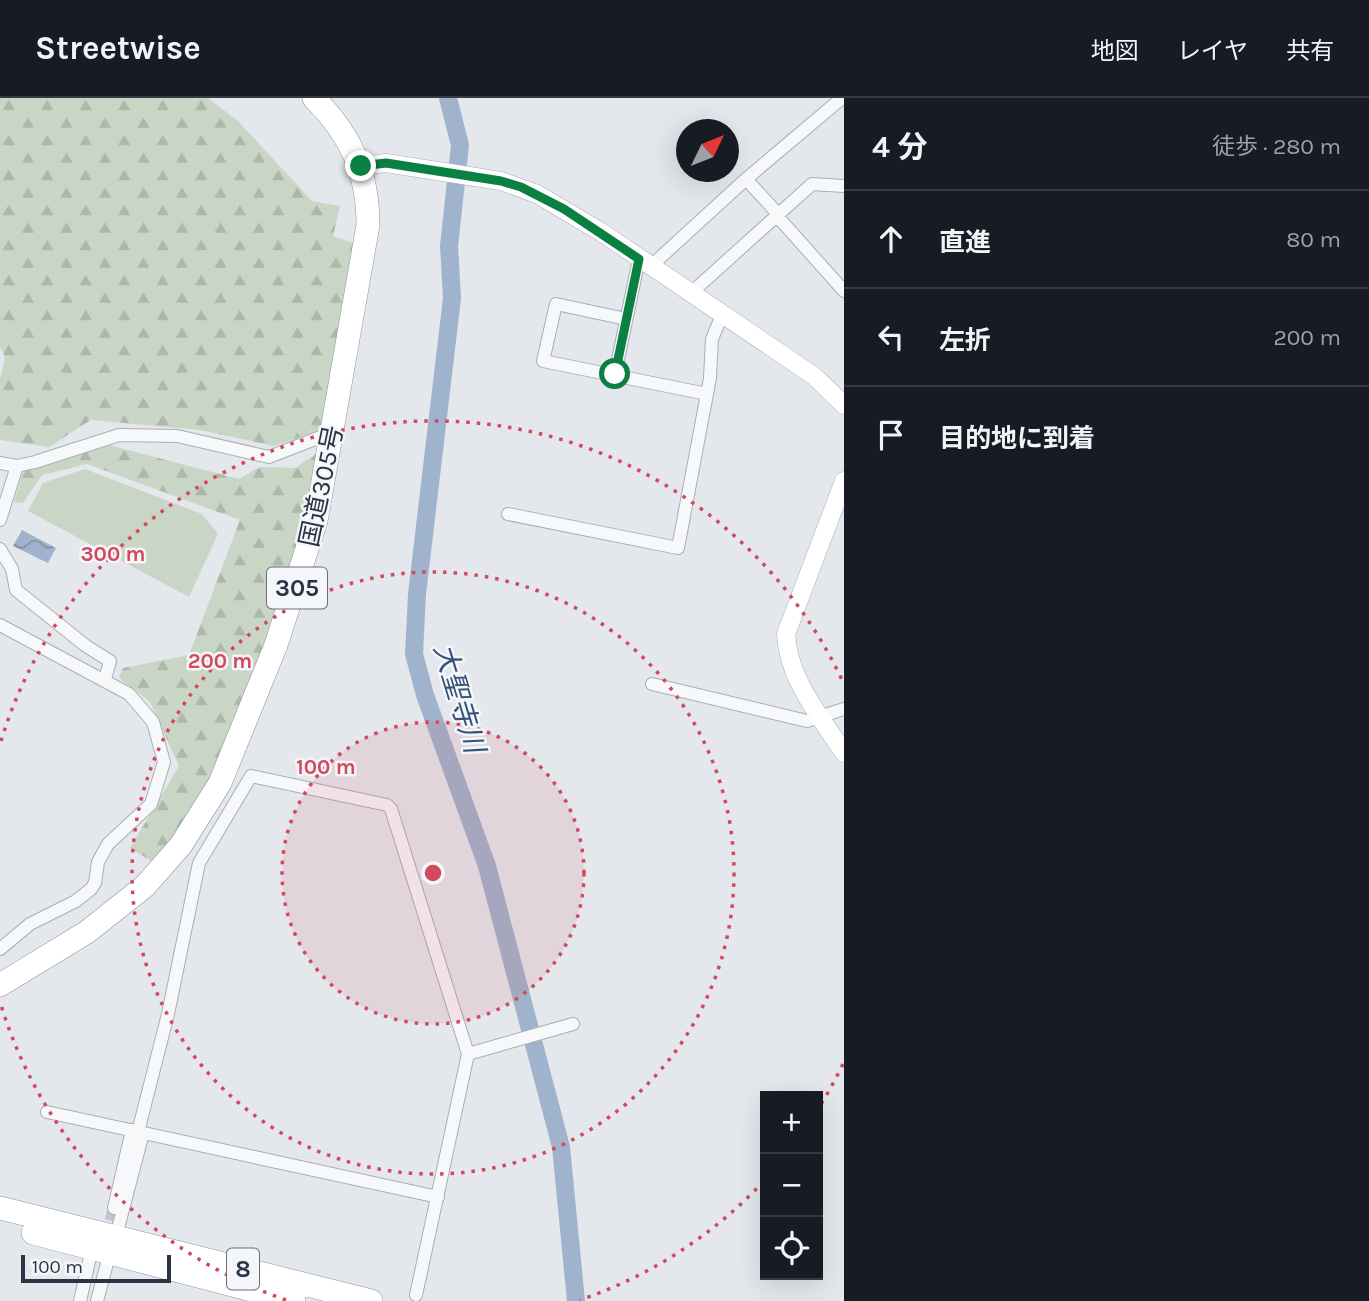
<!DOCTYPE html>
<html lang="ja">
<head>
<meta charset="utf-8">
<style>
  body { margin:0; font-family:Karla,"Noto Sans JP",sans-serif; background:#242831; color:#f1f3f6 }
  .controls { position:absolute; right:21px; bottom:21px; display:grid; overflow:hidden; border-radius:0px; box-shadow:0 7px 28px #0002 }
  .controls button { width:63px; height:63px; display:grid; place-items:center; padding:0; border:0; border-bottom:2px solid #363941; background:#171b24; color:#f1f3f6; font:35px sans-serif }
  .compass { position:absolute; left:676px; top:21px; width:63px; height:63px; border-radius:50%; background:#171b24; box-shadow:0 7px 28px #0002; rotate:47deg }
  .scale { position:absolute; left:21px; bottom:18px; width:150px; box-sizing:border-box; padding-left:7px; border:4px solid #2b3445; border-top:0; font-size:19px; line-height:24px; white-space:nowrap; color:#2b3445; -webkit-text-stroke:5px #f4f6f9; paint-order:stroke }
  .stop { position:absolute; width:21px; height:21px; margin:-16px; border:5px solid #0b8043; border-radius:50%; background:#fff }
  .stop.end { background:#0b8043; border-color:#fff; box-shadow:0 2px 7px #0008 }
  .list { margin:0; padding:0; list-style:none }
  h2 { display:flex; justify-content:space-between; align-items:center; height:91px; margin:0; padding:0 28px; font-size:30px }
  h2 small { font-size:23px; font-weight:400; color:#9ea1a6 }
  .list li { display:grid; grid-template-columns:46px 1fr auto; gap:21px; align-items:center; box-sizing:border-box; height:98px; padding:0 28px; border-top:2px solid #363941 }
  .list b { display:block; font-size:26px; white-space:nowrap }
  .list em { font-size:23px; font-style:normal; color:#9ea1a6 }
  .icon { flex:none; width:38px; height:38px; fill:none; stroke:currentColor; stroke-width:2; stroke-linecap:round; stroke-linejoin:round }
  .map { position:relative; flex:none; width:844px; height:1203px; overflow:hidden }
  header { display:flex; align-items:center; gap:42px; box-sizing:border-box; height:98px; padding:0 35px; background:#171b24; border-bottom:2px solid #363941 }
  header strong { font-size:33px }
  nav { display:flex; gap:38px; margin-inline-start:auto; font-size:24px }
  main { display:flex }
  aside { flex:1; background:#171b24 }
  .map>svg:first-child { display:block }
</style>
</head>
<body>
<header>
<strong>Streetwise</strong>
<nav><a>地図</a><a>レイヤ</a><a>共有</a></nav>
</header>
<main>
<div class="map">
<svg width="844" height="1203" viewBox="0 0 844 1203">
  <defs>
    <pattern id="forest-firs" width="22" height="20" patternUnits="userSpaceOnUse" patternTransform="scale(1.75)"><rect width="22" height="20" fill="#c9d6c5"/><path d="M5 1l3.5 6h-7zM16 11l3.5 6h-7z" fill="#adb8ab"/></pattern>
    <pattern id="water-waves" width="16" height="10" patternUnits="userSpaceOnUse" patternTransform="scale(1.75)"><rect width="16" height="10" fill="#9fb4cc"/><path d="M0 5q4-4 8 0t8 0" fill="none" stroke="#8293a7"/></pattern>
  </defs>
  <rect width="100%" height="100%" fill="#e4e7ec"/>
  <!-- forest -->
  <path fill="url(#forest-firs)" d="M0 0H208L238 23 312 103 340 108 333 138 359 147 326 330 274 348 200 332 91 322 49 349 0 342V281L5 259 0 249Z
    M105 346 239 381 260 369 295 370 322 352 321 387 229 657 156 766 130 750 179 668 150 604 119 580 123 570 189 557 240 422 87 366 42 377 23 405 14 404 23 373Z"/>
  <!-- green -->
  <path fill="#c9d6c5" d="M85 371 202 416 218 436 189 499 28 413 43 385Z"/>
  <!-- water -->
  <path fill="url(#water-waves)" d="M22 432 56 450 48 465 13 448Z"/>
  <g fill="none" stroke-linecap="round" stroke-linejoin="round">
    <!-- river -->
    <path stroke="#9fb4cc" stroke-width="18" d="M448 0 460 47 449 148 452 200 417 496 414 556 425 597 487 768 561 1049 576 1203"/>
    <!-- street-tunnel -->
    <path stroke="#bfc3cb" stroke-width="12" stroke-dasharray="12 6" stroke-linecap="butt" d="M106 1140 114 1110"/>
    <defs>
      <path id="street" d="M778 116 746 81 842 0
        M777 118 844 193
        M651 168 746 81
        M691 195 812 86 844 88
        M626 221 556 206 543 263 707 296
        M615 276 639 161
        M0 365 17 368 35 364 119 337 177 338 269 359 323 338 331 342
        M508 416 678 450 710 280 712 241 722 217
        M0 422 17 368
        M0 451 12 471 16 492 86 548 110 563 105 581
        M0 527 129 596 153 624 164 664 151 706 108 746 98 764 95 785 91 791 76 803 30 826 0 851
        M652 586 807 623 844 611
        M468 956 573 926
        M47 1014 438 1099
        M138 1034 168 916 199 765 251 678 387 707 391 711 468 956 416 1197
        M114 1110 132 1032
        M116 1138 143 1035
        M80 1203 92 1150
        M97 1203 110 1154"/>
      <path id="secondary" d="M361 68 386 65 501 83 537 96 601 134 814 278 844 307
        M844 383 786 536C788 581 820 618 844 655"/>
      <path id="highway" d="M0 887 87 834 145 788 181 747 220 685 276 547 316 423 368 127C368 75 351 37 314 0
        M0 1110 371 1203
        M33 1135 294 1203"/>
    </defs>
    <!-- street casing -->
    <use href="#street" stroke="#a9aeb7" stroke-width="14"/>
    <!-- secondary casing -->
    <use href="#secondary" stroke="#a9aeb7" stroke-width="19"/>
    <!-- highway casing -->
    <use href="#highway" stroke="#8b94a3" stroke-width="24"/>
    <!-- street -->
    <use href="#street" stroke="#f7f8fa" stroke-width="12"/>
    <!-- secondary -->
    <use href="#secondary" stroke="#fff" stroke-width="18"/>
    <!-- highway -->
    <use href="#highway" stroke="#fff" stroke-width="23"/>
  </g>
  <g fill="none" stroke-linecap="round" stroke-linejoin="round">
    <!-- route -->
    <path stroke="#0b8043" stroke-width="9" d="M361 68 386 65 501 83 521 89 564 111 639 161 615 276"/>
  </g>
  <!-- distance rings -->
  <circle cx="433" cy="775" r="151" fill="#d1495b" fill-opacity=".12"/>
  <g fill="none" stroke="#d1495b" stroke-width="3.5" stroke-dasharray="3.5 7">
    <circle cx="433" cy="775" r="151"/>
    <circle cx="433" cy="775" r="301"/>
    <path d="M843 966A452 452 0 0 1 818 1011M764 1083A452 452 0 0 1 580 1202M286 1202A452 452 0 0 1 1 907M1 643A452 452 0 0 1 843 584"/>
  </g>
  <g text-anchor="middle" stroke-width="5" stroke-linejoin="round" paint-order="stroke">
    <!-- shield labels -->
    <g fill="#f4f6f9" stroke="#676e7b" stroke-width="2">
      <rect x="267" y="469.5" width="60" height="41" rx="5"/>
      <rect x="227" y="1150.5" width="32" height="41" rx="5"/>
    </g>
    <g font-size="24" font-weight="bold" fill="#2b3445">
      <text x="297" y="498">305</text>
      <text x="243" y="1179">8</text>
    </g>
    <!-- street labels -->
    <g font-size="26" fill="#2b3445" stroke="#f4f6f9">
      <text transform="translate(321 388) rotate(-78)" y="9">国道305号</text>
    </g>
    <!-- water labels -->
    <g font-size="28" font-style="italic" fill="#34527a" stroke="#f4f6f9">
      <text transform="translate(460 600) rotate(73)" y="10">大聖寺川</text>
    </g>
  </g>
  <circle cx="433" cy="775" r="10" fill="#d1495b" stroke="#f4f6f9" stroke-width="3.5"/>
  <g font-size="21" text-anchor="middle" font-weight="bold" fill="#d1495b" stroke="#f4f6f9" stroke-width="5" stroke-linejoin="round" paint-order="stroke">
    <text x="113" y="463">300 m</text>
    <text x="220" y="570">200 m</text>
    <text x="326" y="676">100 m</text>
  </g>
</svg>
<div class="controls">
<button>+</button>
<button>−</button>
<button><svg class="icon" aria-label="locate" viewBox="0 0 24 24"><circle cx="12" cy="12" r="6"/><path d="M12 2v4M12 18v4M2 12h4M18 12h4"/></svg></button>
</div>
<svg class="compass" viewBox="-18 -18 36 36"><path d="M0-13l5 13h-10z" fill="#e53935"/><path d="M0 13l5-13h-10z" fill="#9ea1a6"/></svg>
<div class="scale">100 m</div>
<div class="stop" style="left:615px;top:276px"></div>
<div class="stop end" style="left:361px;top:68px"></div>
</div>
<aside>
<h2>4 分<small>徒歩 · 280 m</small></h2>
<ul class="list">
<li><svg class="icon" aria-label="ahead" viewBox="0 0 24 24"><path d="M12 20V5M6 11l6-6 6 6"/></svg><div><b>直進</b></div><em>80 m</em></li>
<li><svg class="icon" aria-label="left" viewBox="0 0 24 24"><path d="M17 20v-9H6M10 6l-5 5 5 5"/></svg><div><b>左折</b></div><em>200 m</em></li>
<li><svg class="icon" aria-label="arrive" viewBox="0 0 24 24"><path d="M6 21V4h12l-3 4 3 4H6"/></svg><div><b>目的地に到着</b></div></li>
</ul>
</aside>
</main>
</body>
</html>
